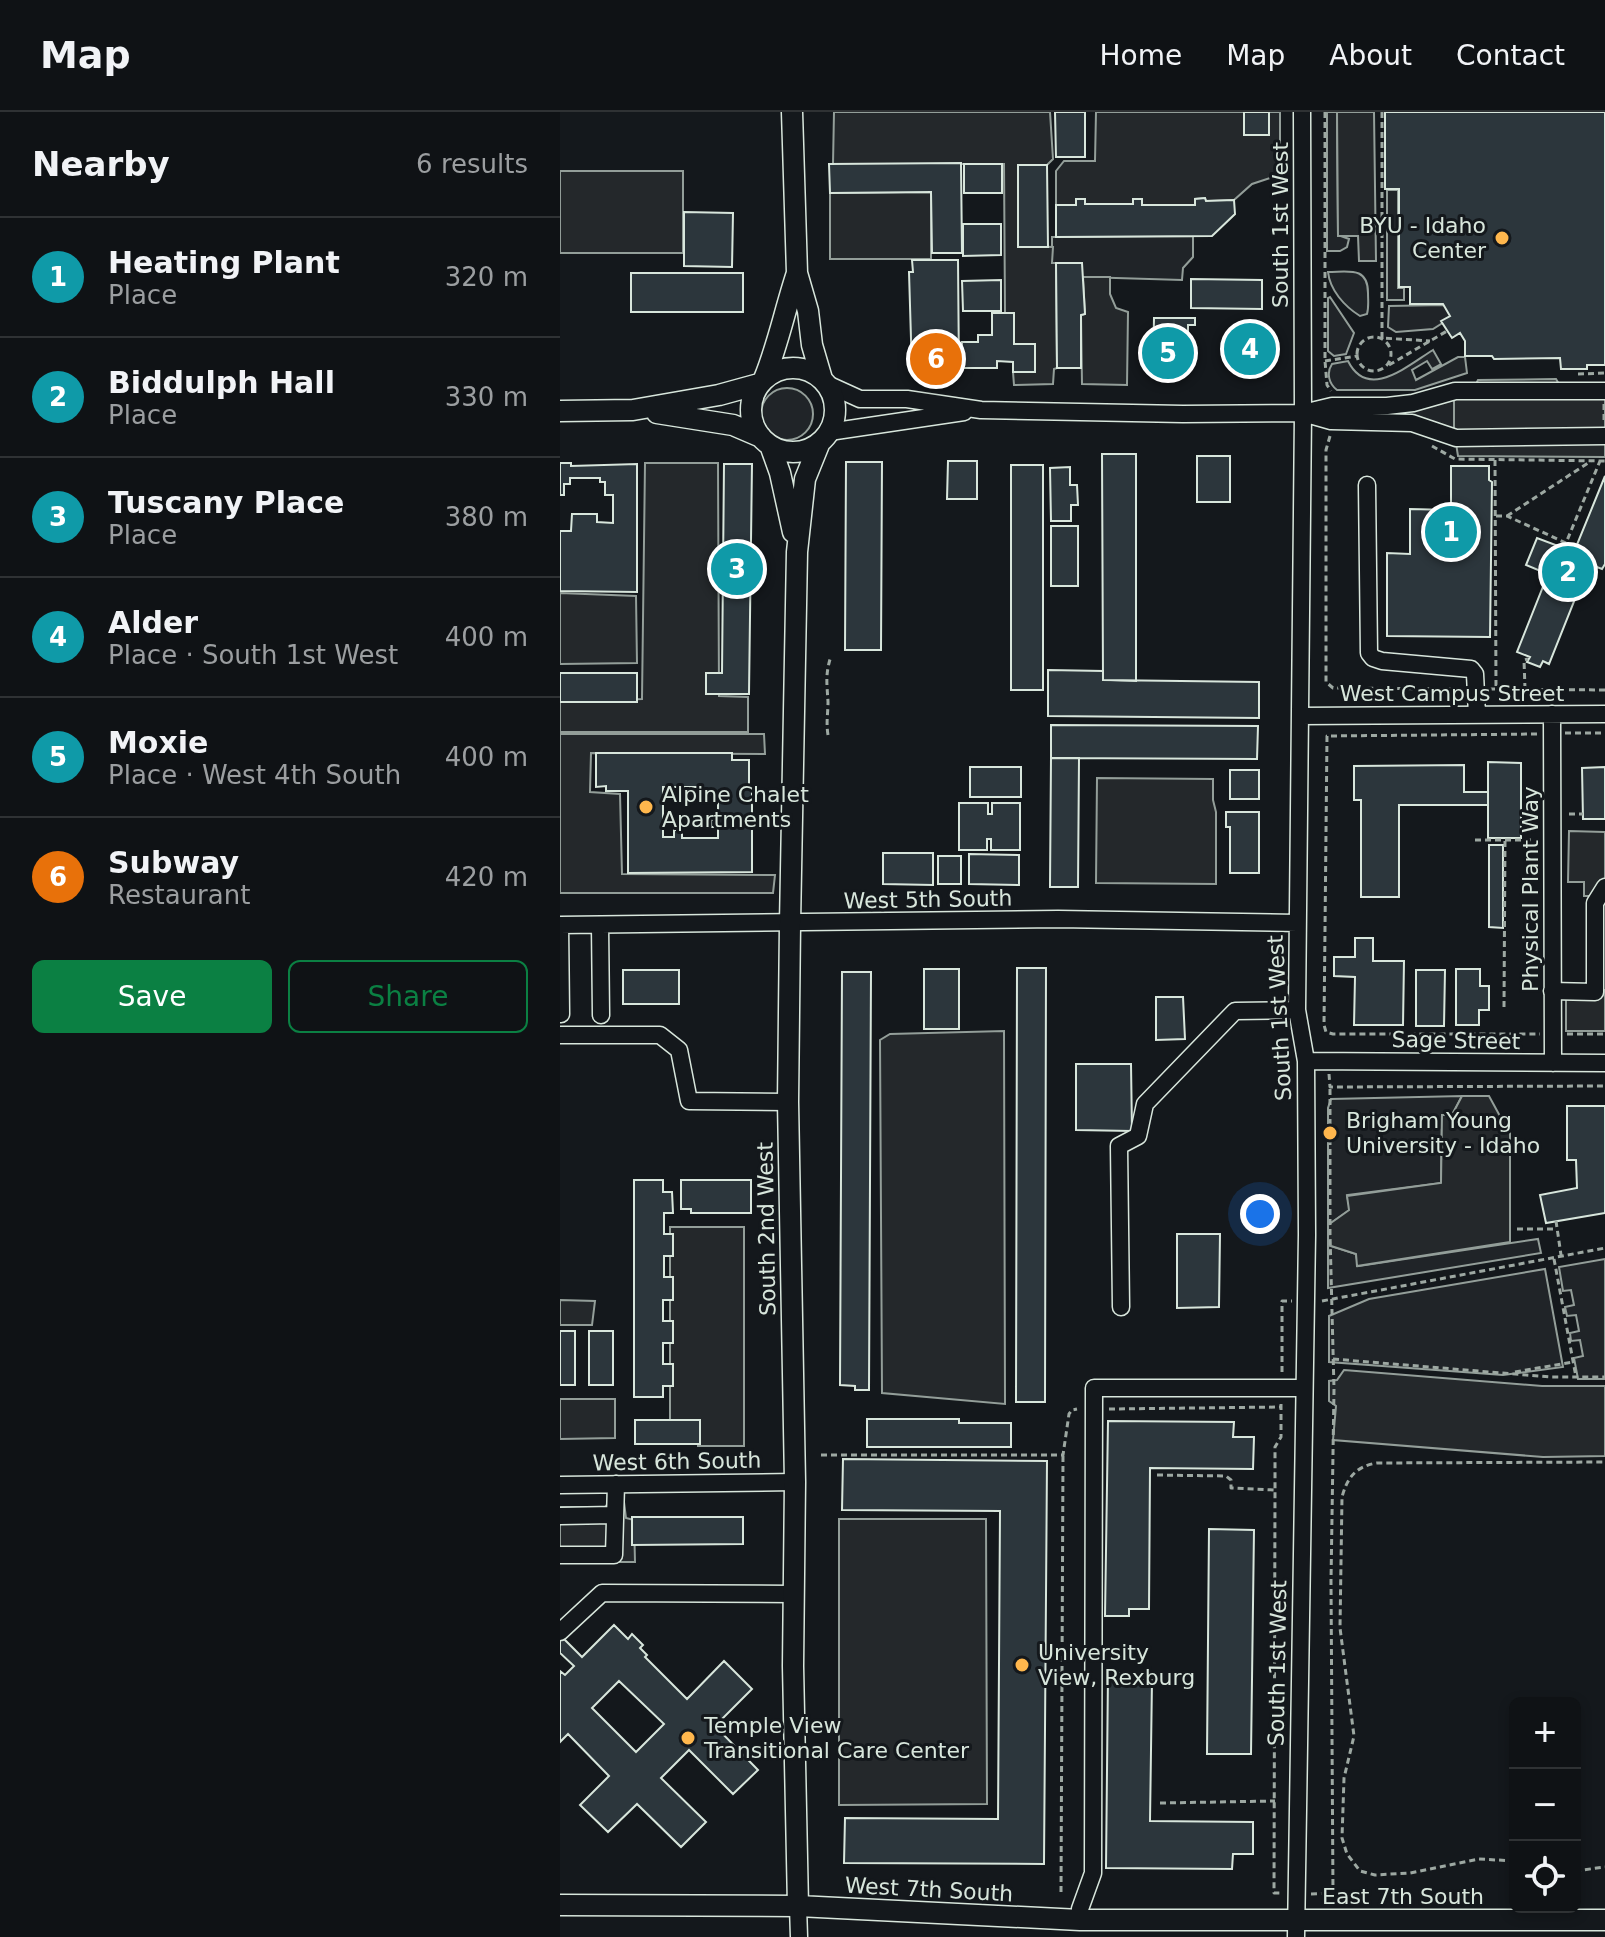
<!DOCTYPE html>
<html lang="en">
<head>
<meta charset="utf-8">
<style>
  body { margin:0; font-family:"DejaVu Sans",sans-serif; background:#181b1e; color:#f1f3f6 }
  .controls { position:absolute; right:24px; bottom:24px; display:grid; overflow:hidden; border-radius:12px; box-shadow:0 4px 12px #0003 }
  .controls button { width:72px; height:72px; display:grid; place-items:center; padding:0; border:0; border-bottom:2px solid #2f3234; background:#0f1215; color:#f1f3f6; font:40px sans-serif }
  .you { position:absolute; left:700px; top:1102px; width:28px; height:28px; margin:-20px; border:6px solid #fff; border-radius:50%; background:#1a73e8; box-shadow:0 0 0 12px #1a73e833 }
  .badge { display:grid; place-items:center; width:52px; height:52px; border-radius:50%; background:#0b8043; color:#fff; font-size:26px; font-weight:700 }
  .pin { position:absolute; translate:-50% -50%; border:4px solid #fff; box-shadow:0 2px 8px #0006 }
  .list { margin:0; padding:0; list-style:none }
  h2 { display:flex; justify-content:space-between; align-items:center; height:104px; margin:0; padding:0 32px; font-size:34px }
  h2 small { font-size:26px; font-weight:400; color:#9b9ea0 }
  .list li { display:grid; grid-template-columns:52px 1fr auto; gap:24px; align-items:center; box-sizing:border-box; height:120px; padding:0 32px; border-top:2px solid #2f3234 }
  .list b { display:block; font-size:30px; white-space:nowrap }
  .list p { margin:0; font-size:26px; white-space:nowrap; color:#9b9ea0 }
  .list em { font-size:26px; font-style:normal; color:#9b9ea0 }
  .actions { display:flex; gap:16px; padding:24px 32px }
  .actions a { flex:1; padding:18px 0; border:2px solid #0b8043; border-radius:12px; text-align:center; font-size:28px; color:#0b8043 }
  .actions .main { background:#0b8043; color:#fff }
  .icon { flex:none; width:44px; height:44px; fill:none; stroke:currentColor; stroke-width:2; stroke-linecap:round; stroke-linejoin:round }
  .map { position:relative; flex:none; width:1045px; height:1825px; overflow:hidden }
  header { display:flex; align-items:center; gap:48px; box-sizing:border-box; height:112px; padding:0 40px; background:#0f1215; border-bottom:2px solid #2f3234 }
  header strong { font-size:38px }
  nav { display:flex; gap:44px; margin-inline-start:auto; font-size:28px }
  main { display:flex }
  aside { flex:1; background:#0f1215 }
  .map>svg:first-child { display:block }
</style>
</head>
<body>
<header>
<strong>Map</strong>
<nav><a>Home</a><a>Map</a><a>About</a><a>Contact</a></nav>
</header>
<main>
<aside>
<h2>Nearby<small>6 results</small></h2>
<ul class="list">
<li><span class="badge" style="background:#0f9aa8">1</span><div><b>Heating Plant</b><p>Place</p></div><em>320 m</em></li>
<li><span class="badge" style="background:#0f9aa8">2</span><div><b>Biddulph Hall</b><p>Place</p></div><em>330 m</em></li>
<li><span class="badge" style="background:#0f9aa8">3</span><div><b>Tuscany Place</b><p>Place</p></div><em>380 m</em></li>
<li><span class="badge" style="background:#0f9aa8">4</span><div><b>Alder</b><p>Place · South 1st West</p></div><em>400 m</em></li>
<li><span class="badge" style="background:#0f9aa8">5</span><div><b>Moxie</b><p>Place · West 4th South</p></div><em>400 m</em></li>
<li><span class="badge" style="background:#e8710a">6</span><div><b>Subway</b><p>Restaurant</p></div><em>420 m</em></li>
</ul>
<div class="actions"><a class="main">Save</a><a>Share</a></div>
</aside>
<div class="map">
<svg width="1045" height="1825" viewBox="0 0 1045 1825">
  <rect width="100%" height="100%" fill="#14181c"/>
  <!-- green -->
  <path fill="#202428" stroke="#939e99" stroke-width="2" d="M767 0H777L778 123 789 127 787 135 780 139H767Z
    M827 78H838V176H844V188H827Z
    M633 124V145L623 156 622 168 523 165 492 151V125Z
    M768 160C788 160 808 154 808 181 808 189 809 195 807 202L800 204C784 194 770 178 768 160Z
    M770 185 794 221 786 242 774 244 768 239V186Z
    M885 193 892 205 873 217 836 220 828 215 829 194Z
    M873 238 881 252 872 257 867 249 852 258 856 268 898 245H905L907 261 855 278H777C769 272 766 261 772 252L788 249C808 289 847 254 873 238Z
    M201 302a26 26 0 1 1 52 0a26 26 0 1 1-52 0Z
    M894 285V319L845 304 844 299Z
    M902 984 892 1003H882L881 1071 787 1083 790 1098 768 1113V996L771 987Z
    M978 1127 981 1141 768 1176V1133L796 1142 798 1154Z
    M1045 1147V1267H1018L1014 1246 1023 1244 1020 1228 1011 1229 1010 1221 1019 1219 1016 1203 1007 1204 1005 1195 1014 1193 1011 1178 1003 1179 999 1155Z
    M985 1157 1003 1255 943 1263 769 1250V1204L809 1187Z"/>
  <!-- parking -->
  <path fill="#24282b" stroke="#939e99" stroke-width="2" d="M274 0H490L493 47 487 53H458V134L493 135 492 151H496L497 256 494 257 493 272 454 273 453 260H475V232H454L445 201 444 52H273Z
    M536 0H720V66H710L692 72 674 88 646 89 645 86 635 87V93H582L581 87H573V92H525V87H517L516 93H496V59L504 49H535Z
    M777 0H814L816 149H799L798 124H778Z
    M0 59H123V141H0Z
    M371 80V147H270V81Z
    M523 165H550V182L556 196 568 200 567 273 522 272 521 203 525 202Z
    M996 267 999 272H1045V345L898 344 894 319V285L916 272 918 268Z
    M85 351H158L159 584 188 585V620H0V590L82 587Z
    M0 481 76 484 77 551 0 552Z
    M0 622H204L205 642 31 641 30 680 60 682 62 762 215 763 213 781H0Z
    M537 666 653 667V688L656 700V772L536 771Z
    M1009 719 1045 720V784H1024V770H1008Z
    M1006 878H1045V919H1006Z
    M444 919 445 1292 322 1281 320 928 330 922Z
    M902 984H929L941 1006H950V1130L797 1154 796 1142 768 1133V1113L789 1098 787 1084 881 1071 882 1003H892Z
    M110 1115H184V1334H138V1309H110Z
    M0 1188 35 1189 32 1213H0Z
    M784 1258 982 1274H1045V1344L983 1345 773 1328 776 1294 769 1289V1269L777 1268Z
    M0 1287H55V1326L0 1327Z
    M49 1390H64L66 1406 74 1408 75 1450H0V1395H45Z
    M279 1407H426L427 1692 279 1693Z"/>
  <!-- building -->
  <path fill="#2c363c" stroke="#d8e6dc" stroke-width="2" fill-rule="evenodd" d="M495 0H525V45H496Z
    M684 0H709V23H684Z
    M825 0H1045V253H1027V257H1001L1000 246 934 247 932 244H905V229L900 221 892 226 881 209 890 204 883 192H850V175H839V77H825Z
    M401 51 402 141H372L371 80 270 81 269 52Z
    M404 52H442V81H404Z
    M458 53H487L488 135H458Z
    M645 86 646 89 674 88 675 102 652 124 496 125V93H516V87H525V92H573V87H582V93H635V87Z
    M124 100 173 101 172 155 124 154Z
    M403 112H441V143L403 144Z
    M352 148H398L399 260H383V263L352 260 349 160H353Z
    M496 151H522L525 202 521 203V256H497Z
    M71 161H183V200H71Z
    M631 167 702 168V197L631 196Z
    M441 168V199H403L402 169Z
    M432 201H454V232H475V260H453V250L437 249V256H401L402 230H418V223H432Z
    M594 206H635V213H628V221H623V261H593Z
    M685 215 705 226 708 235V245L702 255 694 258 683 256 672 239 677 221Z
    M542 342H576V569L543 568Z
    M637 344H670V390H637Z
    M388 349H417V387H387Z
    M286 350H322L321 538H285Z
    M0 351H11V354L77 352V480L0 479V419H11L12 402H37V410L53 411V383H45V370H40V366H10V372H4V383H0Z
    M164 352H192L189 582H146V561H162Z
    M451 353H483V578H451Z
    M891 354H929V368L932 370 930 525 827 524V441L850 442V397L891 398Z
    M510 355V373H517L518 393H511V409H491L490 356Z
    M1045 364V452L1042 457 1037 455 1029 476 1025 475 1023 479 1019 477 989 552 983 549 980 555 967 550 970 545 957 540 988 462 966 453 977 426 1014 440Z
    M491 414H518V474H491Z
    M488 558 543 559V568L699 570V606L488 604Z
    M0 561H77V590H0Z
    M491 613 698 614 697 647 491 646Z
    M36 641H172V648H189V675H192V760L68 761V679H46V674L36 675ZM103 675H140V683L158 682V708H151V715H158V726H122V718H114V725H103Z
    M491 646H519L518 775H490Z
    M928 650 961 651V726H928Z
    M904 653V680H928V693H839V785H801V688H794V654Z
    M410 655H461V685H410Z
    M1045 655V707H1023L1022 656Z
    M670 658H699V687H670Z
    M399 691H428V702H432V691H460V738H431V727H427V738H399Z
    M666 700H699V761H670V715H666Z
    M929 733H943V816L929 815Z
    M323 741H373V773L323 772Z
    M409 742 459 743V773L409 772Z
    M378 744H401V772H378Z
    M795 826H813V849H844L843 913H794L795 865 774 864V845H795Z
    M457 856H486L485 1290H456Z
    M364 857H399V917H364Z
    M896 857H920V874H929V898H919V913H896Z
    M63 858H119V892H63Z
    M856 858H885L884 914H856Z
    M282 860H311L309 1278H295V1274L280 1273Z
    M596 885H623L625 927 596 928Z
    M516 952H571L572 1019 516 1018Z
    M1007 994H1045V1101L986 1111 980 1083 1017 1076 1016 1048H1007Z
    M74 1068H103V1080H112L113 1101H104V1122H113V1144H104V1165H113V1188H103V1209H113V1231H103V1252H113V1274H103V1285H74Z
    M121 1068H191V1101H131V1097H121Z
    M617 1122H660L659 1195 617 1196Z
    M0 1219H15V1273H0Z
    M29 1219H53V1273H29Z
    M307 1307H399V1311H451V1335H307Z
    M75 1308H140V1332H75Z
    M548 1309 674 1310 673 1325H694L693 1357 590 1356 589 1497H569V1504H545Z
    M283 1347 487 1349 484 1752 284 1751 285 1706 438 1707 440 1399 282 1398Z
    M72 1405H183V1432L72 1433Z
    M649 1417 694 1418 691 1642H647Z
    M54 1513 68 1527 72 1522 83 1533 80 1536 87 1543 85 1545 127 1587 164 1549 192 1577 155 1614 198 1658 173 1682 129 1638 101 1666 146 1710 121 1735 77 1692 48 1720 20 1693 49 1664 8 1622 0 1630V1559L5 1563 14 1554 0 1541V1527L2 1525 22 1545ZM59 1569 104 1612 76 1640 32 1596Z
    M548 1561H572V1568H592L590 1709 693 1710V1742H673L672 1757 546 1756Z"/>
  <g fill="none" stroke-linecap="round" stroke-linejoin="round">
    <defs>
      <path id="minor" d="M267 272 300 287H347L421 298 623 302 743 301
        M1045 279H895L853 291 827 294H772L743 301 771 309 852 311 896 326 1045 324
        M269 320 404 300
        M807 373 809 541 813 546 822 549 911 557 915 562 917 603
        M992 602 993 951
        M740 604 1045 602
        M0 813 498 807 737 811
        M0 813 1 902
        M40 813 41 903
        M992 879 1035 880V791L1045 775
        M0 923H100L119 938 129 989 228 990
        M746 949 1045 951
        M561 1195 559 1034 578 1024 585 992 675 899 737 898
        M0 1373 235 1370
        M0 1404 53 1403
        M0 1443H54L56 1372
        M0 1520 42 1481 234 1482
        M238 1794 239 1825
        M520 1808V1797L533 1761 534 1276H744
        M736 1825 747 1123 746 949 737 898 743 301 742 0"/>
      <path id="major" d="M232 0 237 161 248 199 252 233 262 267
        M191 298a42 42 0 1 1 84 0a42 42 0 1 1-84 0Z
        M204 267C218 233 225 197 237 161
        M0 299 73 298 159 283 199 272
        M97 301 173 313 201 325
        M210 333 220 361 233 420
        M0 1793 238 1794 520 1808H1045
        M238 1794 233 1554 235 1370 228 990 230 812 237 440 245 367 260 330"/>
    </defs>
    <!-- minor casing -->
    <use href="#minor" stroke="#d8e6dc" stroke-width="19"/>
    <!-- major casing -->
    <use href="#major" stroke="#d8e6dc" stroke-width="23"/>
    <!-- path -->
    <path stroke="#9da8a2" stroke-width="3" stroke-dasharray="6 4" stroke-linecap="butt" d="M765 0V249L767 273 771 279
      M822 0V226L870 229
      M797 242a17 17 0 1 1 34 0a17 17 0 1 1-34 0Z
      M765 249 797 244
      M829 253 887 219
      M1018 262 1045 261
      M1044 292V309
      M770 324 766 338V570L773 576 901 577
      M872 334 895 347 1045 349
      M935 348 936 576
      M936 404H947L1006 431 1040 349
      M947 404 1031 349
      M929 577 1045 578
      M965 577 964 548 968 547
      M1005 621H1045
      M977 622 767 624 764 913 766 920 773 922H980
      M268 623C266 611 268 601 268 590 267 571 265 563 271 544
      M1009 702H1023
      M915 728H976
      M944 895 945 728
      M1007 922H1045
      M769 962 770 975 1045 974
      M996 1109 1001 1143
      M957 1117H997
      M994 1147 1016 1265
      M762 1189 1045 1136
      M773 1247 990 1265H1045
      M722 1260V1189H732
      M955 1260 1013 1250
      M721 1292V1325L715 1335V1378L714 1781H723
      M549 1297 721 1295
      M261 1343H503L509 1302 512 1298 517 1297
      M597 1363 666 1364 671 1368V1376L715 1378
      M600 1691 715 1689
      M955 1749 919 1747 850 1761 815 1763 800 1759 787 1742 782 1726 784 1666 794 1624 780 1516 782 1385C787 1366 796 1354 817 1351L1045 1350
      M1015 1759 1045 1755
      M501 1780 503 1343
      M751 1782 773 1781 771 1469 774 1277 770 1122V975"/>
    <!-- minor -->
    <use href="#minor" stroke="#14181c" stroke-width="16"/>
    <!-- major -->
    <use href="#major" stroke="#14181c" stroke-width="20"/>
  </g>
  <!-- markers -->
  <g fill="#ffb74d" stroke="#14181c" stroke-width="3">
    <circle cx="942" cy="126" r="8"/>
    <circle cx="86" cy="695" r="8"/>
    <circle cx="770" cy="1021" r="8"/>
    <circle cx="462" cy="1553" r="8"/>
    <circle cx="128" cy="1626" r="8"/>
  </g>
  <g text-anchor="middle" stroke-width="6" stroke-linejoin="round" paint-order="stroke">
    <!-- street labels -->
    <g font-size="22" fill="#d8e6dc" stroke="#14181c">
      <text transform="translate(720 113) rotate(-90)" y="8">South 1st West</text>
      <text x="892" y="589">West Campus Street</text>
      <text transform="translate(970 777) rotate(-90)" y="8">Physical Plant Way</text>
      <text transform="translate(368 787) rotate(-1)" y="8">West 5th South</text>
      <text transform="translate(719 906) rotate(-93)" y="8">South 1st West</text>
      <text transform="translate(896 928) rotate(1)" y="8">Sage Street</text>
      <text transform="translate(206 1117) rotate(-91)" y="8">South 2nd West</text>
      <text transform="translate(117 1349) rotate(-1)" y="8">West 6th South</text>
      <text transform="translate(717 1551) rotate(-89)" y="8">South 1st West</text>
      <text transform="translate(369 1777) rotate(3)" y="8">West 7th South</text>
      <text x="843" y="1792">East 7th South</text>
    </g>
    <!-- poi labels -->
    <g font-size="22" fill="#d8e6dc" stroke="#14181c" text-anchor="start">
      <text x="926" y="121" text-anchor="end">BYU - Idaho<tspan x="926" dy="25">Center</tspan></text>
      <text x="102" y="690">Alpine Chalet<tspan x="102" dy="25">Apartments</tspan></text>
      <text x="786" y="1016">Brigham Young<tspan x="786" dy="25">University - Idaho</tspan></text>
      <text x="478" y="1548">University<tspan x="478" dy="25">View, Rexburg</tspan></text>
      <text x="144" y="1621">Temple View<tspan x="144" dy="25">Transitional Care Center</tspan></text>
    </g>
  </g>
</svg>
<div class="controls">
<button>+</button>
<button>−</button>
<button><svg class="icon" aria-label="locate" viewBox="0 0 24 24"><circle cx="12" cy="12" r="6"/><path d="M12 2v4M12 18v4M2 12h4M18 12h4"/></svg></button>
</div>
<div class="you"></div>
<div class="pin badge" style="left:891px;top:420px;background:#0f9aa8">1</div>
<div class="pin badge" style="left:1008px;top:460px;background:#0f9aa8">2</div>
<div class="pin badge" style="left:177px;top:457px;background:#0f9aa8">3</div>
<div class="pin badge" style="left:690px;top:237px;background:#0f9aa8">4</div>
<div class="pin badge" style="left:608px;top:241px;background:#0f9aa8">5</div>
<div class="pin badge" style="left:376px;top:247px;background:#e8710a">6</div>
</div>
</main>
</body>
</html>
